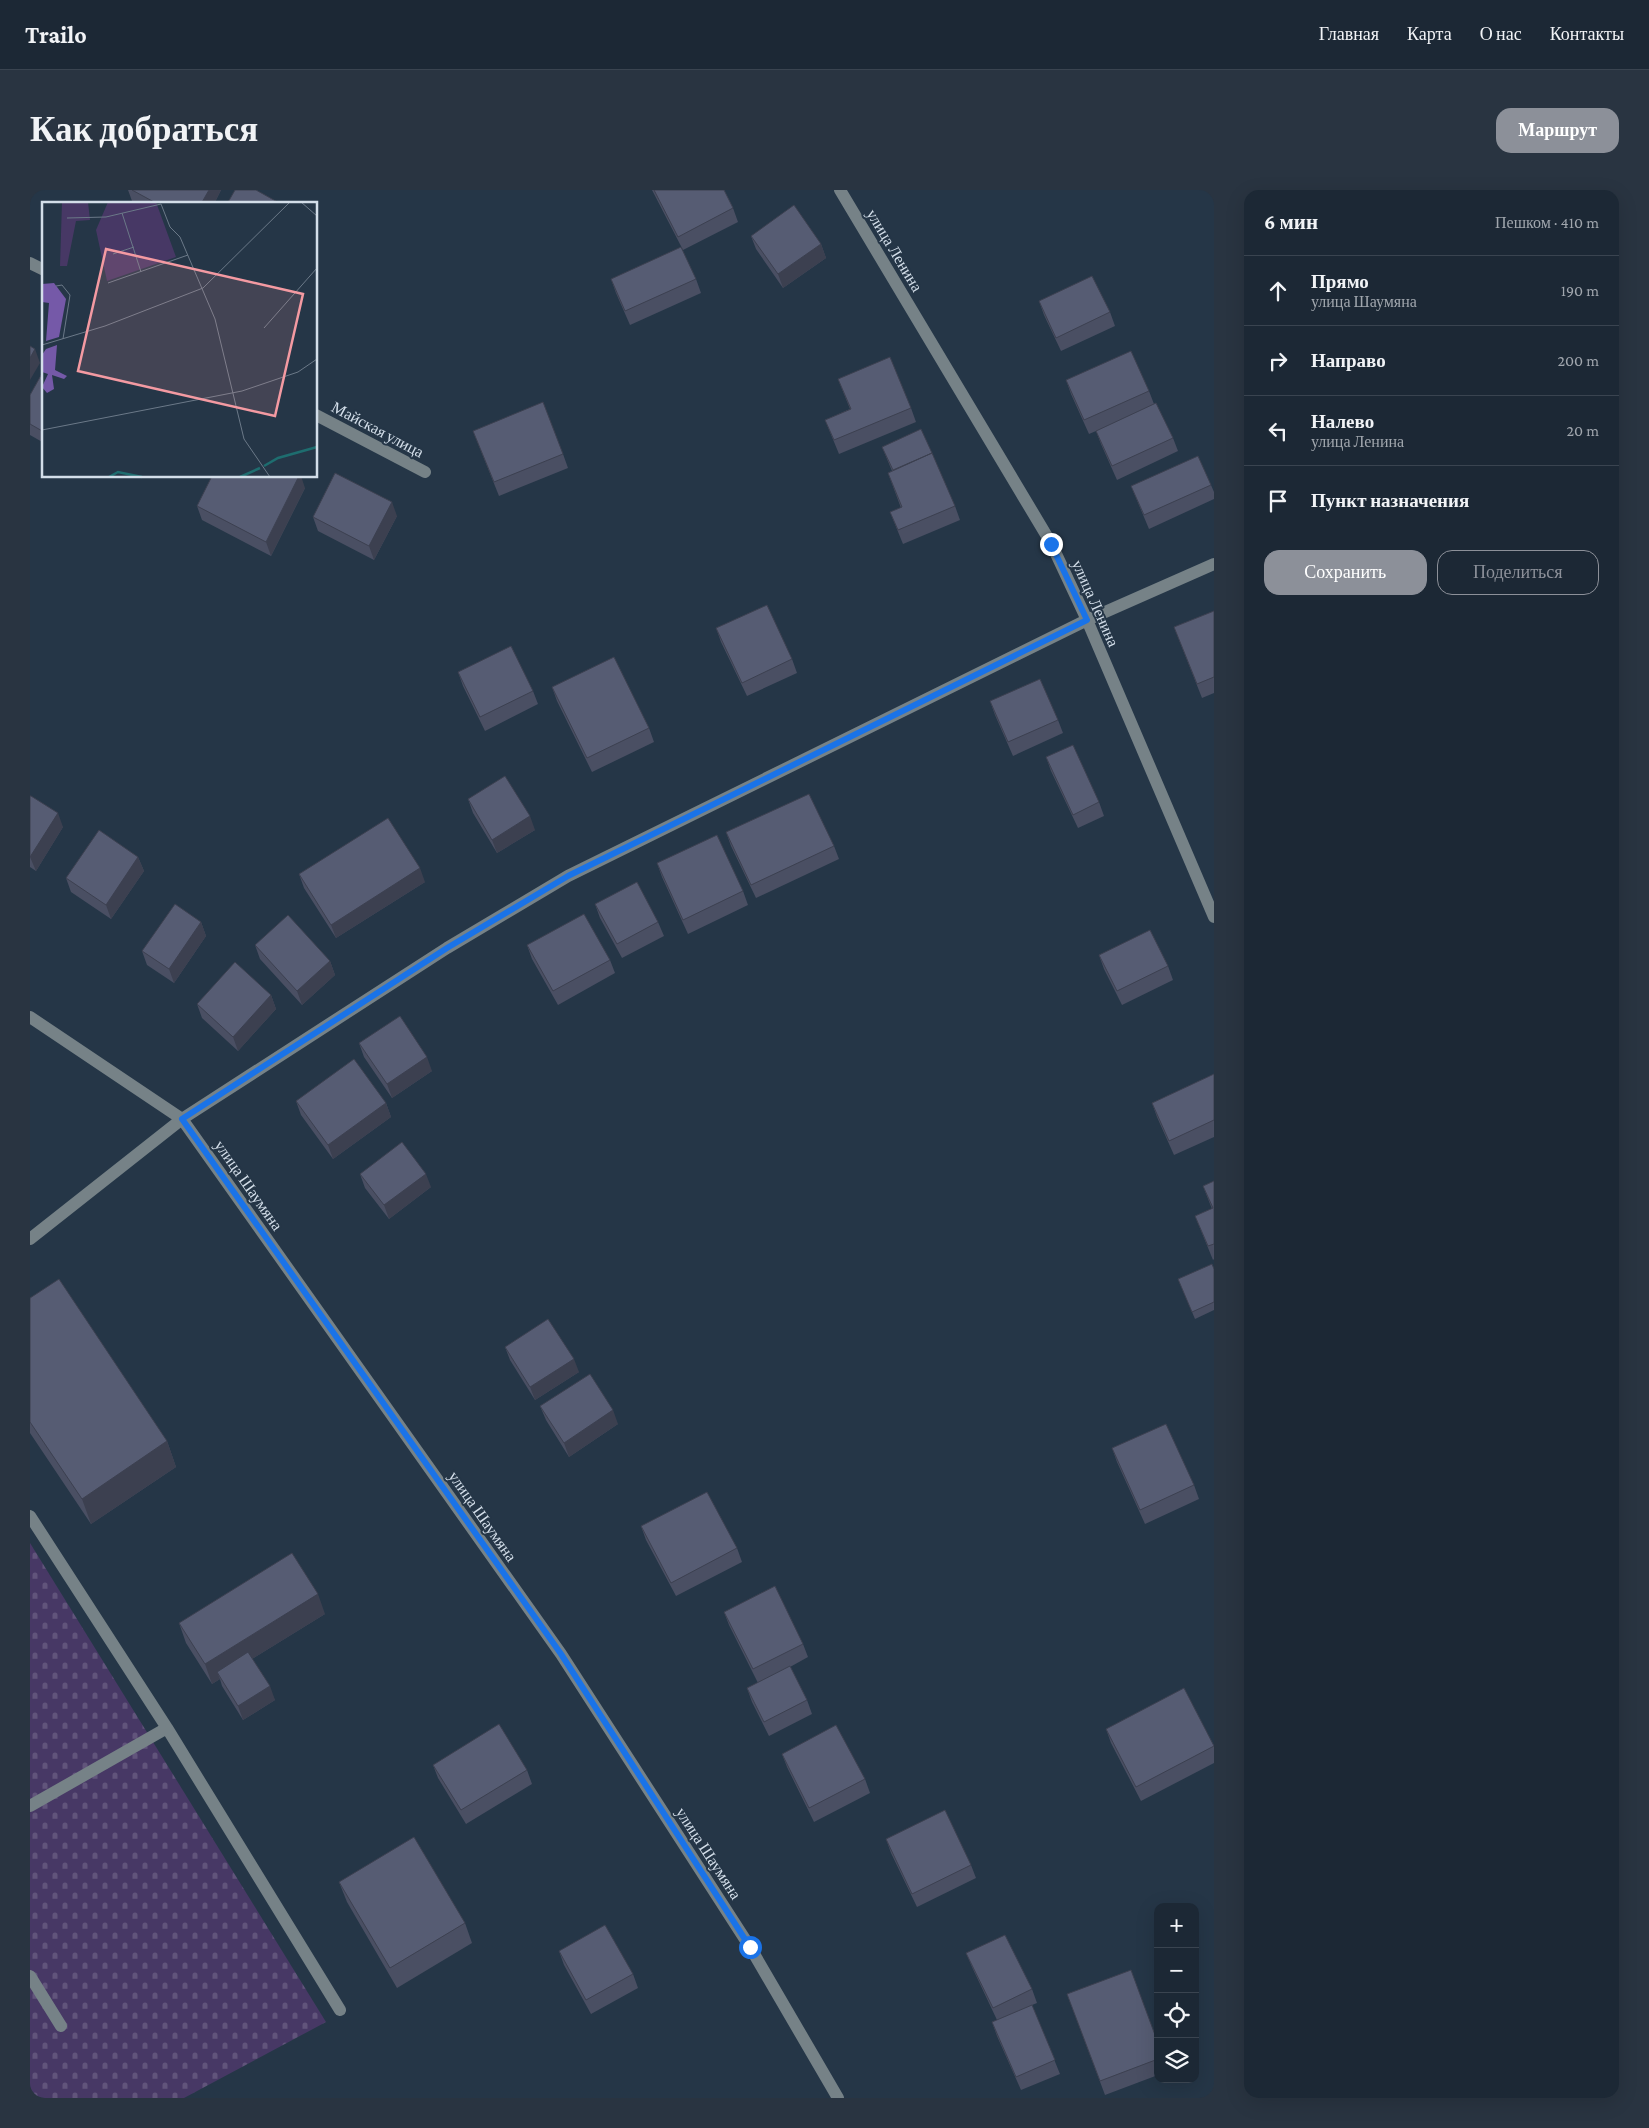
<!DOCTYPE html>
<html lang="ru">
<head>
<meta charset="utf-8">
<style>
  body { margin:0; font-family:"Crimson Pro",serif; background:#293441; color:#f1f3f6 }
  .controls { position:absolute; right:15px; bottom:15px; display:grid; overflow:hidden; border-radius:10px; box-shadow:0 5px 20px #0002 }
  .controls button { width:45px; height:45px; display:grid; place-items:center; padding:0; border:0; border-bottom:1px solid #3a4450; background:#1c2835; color:#f1f3f6; font:25px sans-serif }
  .stop { position:absolute; width:15px; height:15px; margin:-11px; border:4px solid #1a73e8; border-radius:50%; background:#fff }
  .stop.end { background:#1a73e8; border-color:#fff; box-shadow:0 1px 5px #0008 }
  .list { margin:0; padding:0; list-style:none }
  h2 { display:flex; justify-content:space-between; align-items:center; height:65px; margin:0; padding:0 20px; font-size:21px }
  h2 small { font-size:16px; font-weight:400; color:#a0a6ad }
  .list li { display:grid; grid-template-columns:32px 1fr auto; gap:15px; align-items:center; box-sizing:border-box; height:70px; padding:0 20px; border-top:1px solid #3a4450 }
  .list b { display:block; font-size:19px; white-space:nowrap }
  .list p { margin:0; font-size:16px; white-space:nowrap; color:#a0a6ad }
  .list em { font-size:16px; font-style:normal; color:#a0a6ad }
  .actions { display:flex; gap:10px; padding:15px 20px }
  .actions a { flex:1; padding:11px 0; border:1px solid #8c9099; border-radius:15px; text-align:center; font-size:18px; color:#8c9099 }
  .actions .main { background:#8c9099; color:#fff }
  .icon { flex:none; width:28px; height:28px; fill:none; stroke:currentColor; stroke-width:2; stroke-linecap:round; stroke-linejoin:round }
  .map { position:relative; flex:none; width:1184px; height:1908px; overflow:hidden; border-radius:15px }
  header { display:flex; align-items:center; gap:30px; box-sizing:border-box; height:70px; padding:0 25px; background:#1c2835; border-bottom:1px solid #3a4450 }
  header strong { font-size:24px }
  nav { display:flex; gap:28px; margin-inline-start:auto; font-size:18px }
  .intro { display:flex; align-items:center; justify-content:space-between; box-sizing:border-box; height:120px; padding:0 30px }
  h1 { margin:0; font-size:35px }
  .button { padding:12px 22px; border-radius:15px; background:#8c9099; color:#fff; font-size:18px; font-weight:700 }
  main { display:flex; gap:30px; padding:0 30px }
  aside { flex:1; background:#1c2835; border-radius:15px; box-shadow:0 5px 20px #0002 }
  .map>svg:first-child { display:block }
</style>
</head>
<body>
<header>
<strong>Trailo</strong>
<nav><a>Главная</a><a>Карта</a><a>О нас</a><a>Контакты</a></nav>
</header>
<div class="intro"><h1>Как добраться</h1><a class="button">Маршрут</a></div>
<main>
<div class="map">
<svg width="1184" height="1908" viewBox="0 0 1184 1908">
  <defs>
    <pattern id="cemetery-stones" width="16" height="16" patternUnits="userSpaceOnUse" patternTransform="scale(1.25)"><rect width="16" height="16" fill="#473865"/><path d="M2 7V4a2 2 0 0 1 4 0v3zM10 15v-3a2 2 0 0 1 4 0v3z" fill="#61547b"/></pattern>
  </defs>
  <rect width="100%" height="100%" fill="#253647"/>
  <!-- cemetery -->
  <path fill="url(#cemetery-stones)" d="M0 1353 296 1832 154 1908H0Z"/>
  <g fill="none" stroke-linecap="round" stroke-linejoin="round">
    <!-- minor -->
    <path stroke="#768287" stroke-width="12" d="M810 0 1021 353 1057 430 1184 727
      M0 73 14 80
      M286 225 395 282
      M0 827 152 929 531 1464 720 1757 808 1908
      M0 1049 152 929 417 758 538 686 1057 430 1184 374
      M0 1326 137 1538 310 1820
      M0 1616 137 1538
      M0 1786 31 1836"/>
  </g>
  <!-- wall -->
  <path fill="#4a4f63" d="M98 0H191L184 14H107L102 11Z
    M622 0H694L703 18 708 32 653 60Z
    M721 46 791 54 796 68 753 98 726 59Z
    M581 89H666L671 103 600 135 586 103Z
    M1009 111 1080 122 1085 136 1031 161 1014 125Z
    M14 180V253L0 245V205Z
    M808 189 881 218 886 232 809 264 795 230 820 219Z
    M1036 190 1119 201 1124 214 1143 248 1148 261 1087 290 1071 254 1066 241 1059 244 1041 204Z
    M443 241 533 264 538 278 469 306Z
    M852 257 925 316 930 330 873 354 860 322 871 318 858 283 862 281Z
    M1181 295 1184 302V309L1119 339 1101 296Z
    M275 298 241 366 172 330 167 316Z
    M367 326 344 370 288 341 283 327Z
    M1184 421V503L1172 508 1144 437Z
    M686 438 762 469 767 483 717 506 691 452Z
    M428 482 503 501 508 514 455 541 433 496Z
    M522 497 619 538 624 552 562 582 527 511Z
    M960 511 1028 530 1033 543 983 566 965 525Z
    M1016 567 1069 612 1074 626 1048 638 1021 581Z
    M0 606 33 637 6 681 0 677Z
    M438 609 505 640 467 663 443 623Z
    M696 642 804 656 809 669 726 708 701 656Z
    M108 667 114 681 81 729 41 702 36 688Z
    M627 673 713 701 718 715 658 744 632 687Z
    M269 684 395 692 306 748 274 698Z
    M565 714 628 732 634 746 592 768 570 728Z
    M171 732 176 746 144 793 117 775 112 761Z
    M225 755 300 771 305 785 272 815 230 769Z
    M497 755 580 770 585 783 528 815 502 769Z
    M1069 765 1138 776 1143 790 1092 815 1074 779Z
    M241 805 246 819 208 861 172 828 167 814Z
    M329 853 402 881 362 908 334 867Z
    M1184 884V947L1144 965 1127 927 1122 913Z
    M266 911 356 913 361 927 303 969 271 925Z
    M330 984 401 997 359 1029 335 998Z
    M1184 991V1069L1183 1070 1165 1026 1182 1019 1173 996Z
    M1184 1079V1120L1165 1129 1148 1089Z
    M0 1108 137 1251 146 1277 61 1334 0 1243Z
    M475 1157 549 1182 505 1210 480 1170Z
    M510 1216 588 1234 539 1267 516 1230Z
    M1082 1258 1164 1295 1169 1309 1115 1334 1087 1272Z
    M611 1336 707 1358 712 1372 646 1406 616 1350Z
    M694 1422 773 1454 778 1467 760 1477 777 1510 782 1524 739 1546 722 1512 717 1498 728 1493 699 1435Z
    M295 1424 222 1469 245 1510 213 1530 192 1496 190 1489 182 1494 156 1453 149 1433Z
    M1076 1539 1184 1556V1573L1111 1611 1081 1553Z
    M752 1564 835 1589 840 1603 784 1632 757 1577Z
    M403 1575 497 1580 502 1594 436 1634 408 1588Z
    M856 1649 941 1675 946 1688 887 1717 861 1663Z
    M309 1692 435 1733 442 1753 367 1798 317 1712Z
    M529 1761 603 1784 608 1798 561 1824 534 1775Z
    M936 1763 1002 1799 1007 1813 1002 1815 1030 1884 991 1900 967 1846 962 1832 967 1830 942 1777Z
    M1037 1804 1128 1853V1885L1075 1905Z"/>
  <!-- shaded-wall -->
  <path fill="#3c4050" d="M179 0H191L184 14H171Z
    M791 54 796 68 753 98 748 84Z
    M5 159 10 173 0 190V168Z
    M269 286H271L275 298 241 366 236 352Z
    M362 312 367 326 344 370 339 356Z
    M28 623 33 637 6 681 0 667Z
    M500 626 505 640 467 663 462 650Z
    M108 667 114 681 81 729 76 715Z
    M390 678 395 692 306 748 301 735Z
    M171 732 176 746 144 793 139 779Z
    M300 771 305 785 272 815 267 801Z
    M241 805 246 819 208 861 203 847Z
    M397 867 402 881 362 908 357 894Z
    M356 913 361 927 303 969 298 955Z
    M396 984 401 997 359 1029 354 1015Z
    M544 1169 549 1182 505 1210 500 1197Z
    M583 1220 588 1234 539 1267 534 1253Z
    M137 1251 146 1277 61 1334 52 1309Z
    M288 1404 295 1424 191 1488 187 1482 190 1489 182 1494 175 1474Z
    M240 1496 245 1510 213 1530 208 1516Z"/>
  <!-- building -->
  <path fill="#565c73" stroke="#3c4050" d="M102 0H179L171 14H123L124 12Z
    M205 0H226L251 14H197Z
    M624 0H694L703 18 648 47Z
    M764 15 791 54 748 84 721 46Z
    M651 57 666 89 595 121 581 89Z
    M1062 86 1080 122 1026 148 1009 111Z
    M0 156 5 159 0 168Z
    M1101 161 1119 201 1054 230 1036 190Z
    M860 167 881 218 804 250 795 230 821 219 808 189Z
    M14 180V242L0 234V205Z
    M513 212 533 264 464 292 443 241Z
    M1126 213 1143 248 1082 276 1066 241Z
    M891 239 902 263 863 280 852 257Z
    M902 263 925 316 868 340 860 322 872 317 858 283Z
    M1168 266 1181 295 1114 325 1101 296Z
    M305 283 362 312 339 356 283 327Z
    M182 286H269L236 352 167 316Z
    M737 415 762 469 712 493 686 438Z
    M1184 421V487L1167 494 1144 437Z
    M481 456 503 501 450 527 428 482Z
    M584 467 619 538 557 568 522 497Z
    M1010 489 1028 530 978 552 960 511Z
    M1043 555 1069 612 1043 625 1016 567Z
    M475 586 500 626 462 650 438 609Z
    M779 604 804 656 721 695 696 642Z
    M0 606H1L28 623 0 667Z
    M358 628 390 678 301 735 269 684Z
    M69 640 108 667 76 715 36 688Z
    M687 645 713 701 653 730 627 673Z
    M607 692 628 732 587 754 565 714Z
    M145 714 171 732 139 779 112 761Z
    M554 724 580 770 523 801 497 755Z
    M258 725 300 771 267 801 225 755Z
    M1120 740 1138 776 1087 801 1069 765Z
    M205 772 241 805 203 847 167 814Z
    M370 826 397 867 357 894 329 853Z
    M324 869 356 913 298 955 266 911Z
    M1184 884V930L1139 951 1122 913Z
    M372 952 396 984 354 1015 330 984Z
    M1184 991V1054L1178 1056 1165 1026 1183 1018 1173 996Z
    M1182 1074 1184 1079V1112L1162 1122 1148 1089Z
    M29 1089 137 1251 52 1309 0 1232V1108Z
    M518 1129 544 1169 500 1197 475 1157Z
    M560 1184 583 1220 534 1253 510 1216Z
    M1136 1234 1164 1295 1110 1320 1082 1258Z
    M677 1302 707 1358 641 1393 611 1336Z
    M262 1363 288 1404 175 1474 149 1433Z
    M745 1396 773 1454 723 1479 694 1422Z
    M218 1462 240 1496 208 1516 187 1482Z
    M760 1476 777 1510 734 1532 717 1498Z
    M1154 1498 1184 1556 1106 1597 1076 1539Z
    M469 1534 497 1580 431 1620 403 1575Z
    M806 1535 835 1589 779 1618 752 1564Z
    M915 1620 941 1675 882 1704 856 1649Z
    M384 1647 435 1733 360 1778 309 1692Z
    M575 1735 603 1784 556 1810 529 1761Z
    M975 1745 1002 1799 963 1818 936 1763Z
    M1101 1780 1128 1853V1869L1070 1891 1037 1804Z
    M1002 1815 1025 1870 986 1887 962 1832Z"/>
  <g fill="none" stroke-linecap="round" stroke-linejoin="round">
    <!-- route -->
    <path stroke="#1a73e8" stroke-width="6" d="M720 1757 531 1464 152 929 417 758 538 686 1057 430 1021 354"/>
  </g>
  <g text-anchor="middle" stroke-width="4" stroke-linejoin="round" paint-order="stroke">
    <!-- street labels -->
    <g font-size="16" fill="#d3dee9" stroke="#253647">
      <text transform="translate(865 60) rotate(59)" y="6">улица Ленина</text>
      <text transform="translate(348 239) rotate(28)" y="6">Майская улица</text>
      <text transform="translate(1066 413) rotate(66)" y="6">улица Ленина</text>
      <text transform="translate(219 995) rotate(55)" y="6">улица Шаумяна</text>
      <text transform="translate(453 1326) rotate(55)" y="6">улица Шаумяна</text>
      <text transform="translate(679 1663) rotate(57)" y="6">улица Шаумяна</text>
    </g>
  </g>
  <!-- overview -->
  <g transform="translate(12 12)">
    <rect width="275" height="275" fill="#253647"/>
    <path d="M12 81 24 97 17 135 4 139 7 101 0 100V82ZM15 143 13 168 25 174 22 177 10 173 12 187 5 191 0 185 6 172 0 170V153L4 147Z" fill="#7559a8"/>
    <path d="M20 0H46L48 18 34 19 25 64H18ZM66 0H114L134 55 65 79 54 28Z" fill="#473865"/>
    <path fill="none" stroke="#1e6d6f" stroke-width="2.5" d="M222 264 236 256 275 245M67 275 76 270 100 275M198 275 218 266"/>
    <path fill="none" stroke="#6b7988" stroke-width="1" d="M259 0 275 14M80 11 99 70M25 16 64 15 119 2 128 25 138 35 173 117 202 237 228 275M71 52 92 45M66 81 146 53M14 84 20 83 28 93 21 137M222 126 275 66M0 143 63 124 161 86 248 0M0 228 200 189 256 170 275 157"/>
    <path fill="#f49aa2" fill-opacity="0.15" stroke="#f49aa2" stroke-width="2.5" d="M64 47 261 92 233 214 36 169Z"/>
    <rect width="275" height="275" fill="none" stroke="#d3dee9" stroke-width="2.5"/>
  </g>
</svg>
<div class="controls">
<button>+</button>
<button>−</button>
<button><svg class="icon" aria-label="locate" viewBox="0 0 24 24"><circle cx="12" cy="12" r="6"/><path d="M12 2v4M12 18v4M2 12h4M18 12h4"/></svg></button>
<button><svg class="icon" aria-label="layers" viewBox="0 0 24 24"><path d="M12 4l9 5-9 5-9-5zM3 14l9 5 9-5"/></svg></button>
</div>
<div class="stop" style="left:720px;top:1757px"></div>
<div class="stop end" style="left:1021px;top:354px"></div>
</div>
<aside>
<h2>6 мин<small>Пешком · 410 m</small></h2>
<ul class="list">
<li><svg class="icon" aria-label="ahead" viewBox="0 0 24 24"><path d="M12 20V5M6 11l6-6 6 6"/></svg><div><b>Прямо</b><p>улица Шаумяна</p></div><em>190 m</em></li>
<li><svg class="icon" aria-label="right" viewBox="0 0 24 24"><path d="M7 20v-9h11M14 6l5 5-5 5"/></svg><div><b>Направо</b></div><em>200 m</em></li>
<li><svg class="icon" aria-label="left" viewBox="0 0 24 24"><path d="M17 20v-9H6M10 6l-5 5 5 5"/></svg><div><b>Налево</b><p>улица Ленина</p></div><em>20 m</em></li>
<li><svg class="icon" aria-label="arrive" viewBox="0 0 24 24"><path d="M6 21V4h12l-3 4 3 4H6"/></svg><div><b>Пункт назначения</b></div></li>
</ul>
<div class="actions"><a class="main">Сохранить</a><a>Поделиться</a></div>
</aside>
</main>
</body>
</html>
